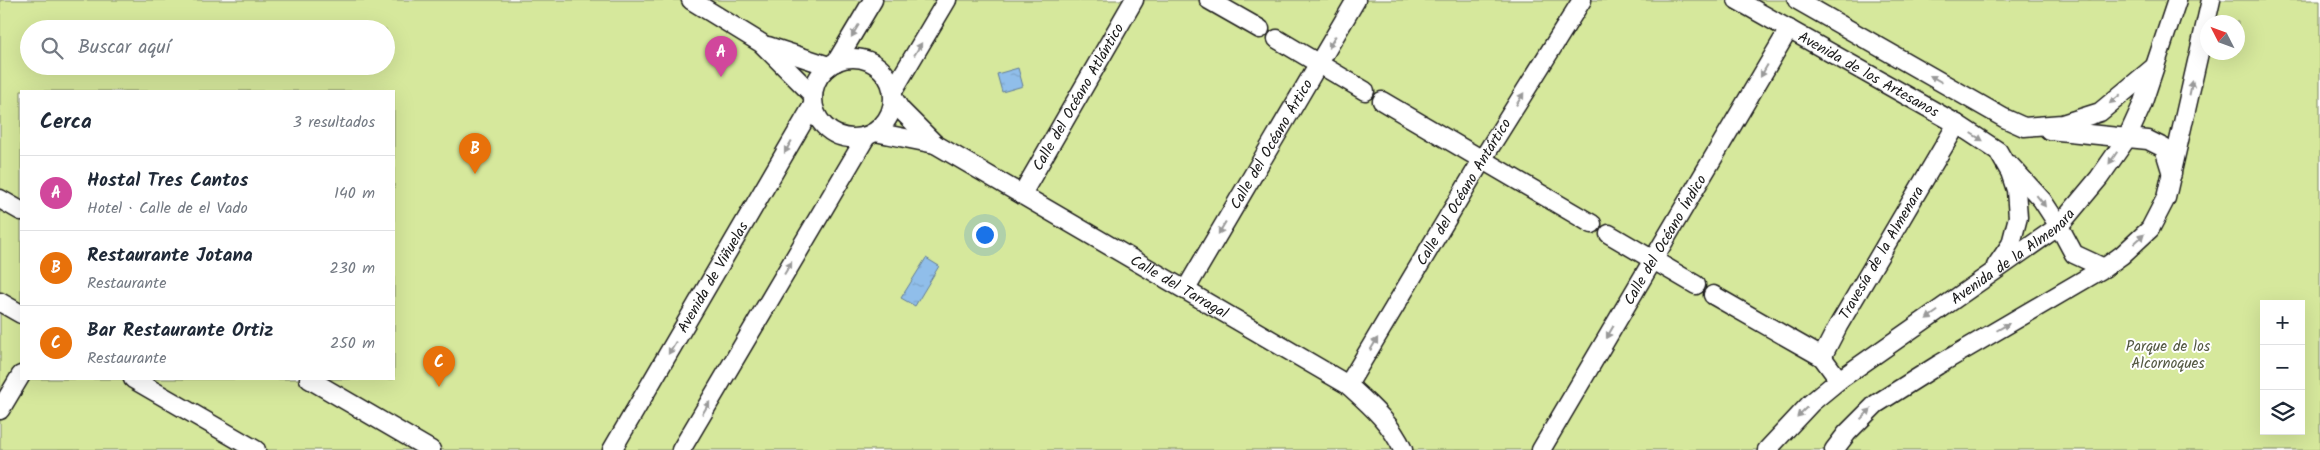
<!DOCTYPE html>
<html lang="es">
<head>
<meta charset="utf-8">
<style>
  body { margin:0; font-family:Kalam,sans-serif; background:#f2f2f3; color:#1f2937 }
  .controls { position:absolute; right:15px; bottom:15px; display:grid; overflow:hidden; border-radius:0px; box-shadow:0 5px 20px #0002 }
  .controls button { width:45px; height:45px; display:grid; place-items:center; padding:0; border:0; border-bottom:1px solid #e0e1e3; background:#fff; color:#1f2937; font:25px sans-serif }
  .compass { position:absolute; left:2200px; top:15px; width:45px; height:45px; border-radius:50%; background:#fff; box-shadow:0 5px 20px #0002; rotate:312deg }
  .you { position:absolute; left:984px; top:234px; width:18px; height:18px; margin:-12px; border:4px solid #fff; border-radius:50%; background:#1a73e8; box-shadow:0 0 0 8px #1a73e833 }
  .badge { display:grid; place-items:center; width:32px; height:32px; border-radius:50%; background:#0f766e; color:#fff; font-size:16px; font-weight:700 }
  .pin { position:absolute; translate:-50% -41px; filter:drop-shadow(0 1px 2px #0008) }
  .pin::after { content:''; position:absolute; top:26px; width:18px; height:15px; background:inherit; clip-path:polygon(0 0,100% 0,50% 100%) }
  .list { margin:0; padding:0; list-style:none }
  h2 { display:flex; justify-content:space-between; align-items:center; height:65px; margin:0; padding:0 20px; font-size:21px }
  h2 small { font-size:16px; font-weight:400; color:#747a83 }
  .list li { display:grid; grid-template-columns:32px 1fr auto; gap:15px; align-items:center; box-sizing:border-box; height:75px; padding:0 20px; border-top:1px solid #e0e1e3 }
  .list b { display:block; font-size:19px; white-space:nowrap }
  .list p { margin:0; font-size:16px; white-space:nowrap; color:#747a83 }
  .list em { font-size:16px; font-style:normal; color:#747a83 }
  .icon { flex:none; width:28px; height:28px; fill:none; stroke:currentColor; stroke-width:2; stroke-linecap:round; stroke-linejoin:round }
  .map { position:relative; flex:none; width:2320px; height:450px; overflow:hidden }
  .search { position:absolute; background:#fff; box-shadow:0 5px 20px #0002; left:20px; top:20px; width:375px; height:55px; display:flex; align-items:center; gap:12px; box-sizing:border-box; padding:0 18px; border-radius:28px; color:#747a83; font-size:19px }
  .panel { position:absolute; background:#fff; box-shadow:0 5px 20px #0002; left:20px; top:90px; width:375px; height:290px; border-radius:0px }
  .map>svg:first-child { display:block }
</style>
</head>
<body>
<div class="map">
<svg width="2320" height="450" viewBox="0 0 2320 450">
  <defs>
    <pattern id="water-ripples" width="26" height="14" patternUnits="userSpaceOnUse" patternTransform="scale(1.25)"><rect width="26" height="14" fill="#90beea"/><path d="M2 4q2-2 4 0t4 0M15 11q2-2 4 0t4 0" fill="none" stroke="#7ca3c8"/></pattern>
  </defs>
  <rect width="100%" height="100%" fill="#fff"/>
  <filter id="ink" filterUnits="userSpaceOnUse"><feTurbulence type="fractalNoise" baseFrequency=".02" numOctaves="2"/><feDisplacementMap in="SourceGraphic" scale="10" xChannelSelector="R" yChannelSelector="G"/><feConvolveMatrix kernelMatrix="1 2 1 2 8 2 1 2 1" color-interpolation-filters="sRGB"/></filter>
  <g filter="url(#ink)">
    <!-- green -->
    <path fill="#d6e89c" stroke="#79825c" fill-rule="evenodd" d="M0 0H2320V450H0ZM2208 22H2238V52H2208ZM29 29H386V66H29ZM21 91H394V379H21ZM2264 304H2301V431H2264Z"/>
    <!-- water -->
    <path fill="url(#water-ripples)" stroke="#627d98" d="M1018 68 1023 86 1002 92 997 74Z
      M926 258 939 266 915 306 901 298Z"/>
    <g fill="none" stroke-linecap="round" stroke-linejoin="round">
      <defs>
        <g id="minor">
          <path d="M691 0 761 43 813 95"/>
          <path d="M1209 0 1260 29"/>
          <path id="s1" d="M1737 0 1957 124 1998 151 2010 172 2016 190 2018 217 2011 244 1996 266"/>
          <path d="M1797 0 2004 118 2024 127 2062 124 2100 112 2153 68"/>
          <path d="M1277 39 1365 91"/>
          <path d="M768 46 829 66"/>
          <circle cx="853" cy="98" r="40"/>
          <path d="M836 62 873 0"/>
          <path d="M893 91 947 0"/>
          <path id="s2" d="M894 99 900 109 935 144 1348 385C1370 405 1391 423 1403 450"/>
          <path d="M1382 101 1592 224"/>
          <path d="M2049 130 2148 140 2164 148 2172 174"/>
          <path d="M875 132 935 144"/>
          <path d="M2010 165 2042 200 2059 226 2074 254 2104 268"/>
          <path id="s3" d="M1022 194 1134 0"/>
          <path d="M0 199 21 211"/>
          <path d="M1609 234 1696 285"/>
          <path id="s4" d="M1186 289 1356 0"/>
          <path d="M1713 295 1822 357 1839 380"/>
          <path d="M0 302 21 314"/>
          <path id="s5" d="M1822 357 1838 326 1957 124"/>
          <path d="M133 379 256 450"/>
          <path d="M309 379 431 450"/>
          <path id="s6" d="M1348 385 1482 160 1582 0"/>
          <path d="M0 410 21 375"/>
          <path id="s7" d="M612 450 813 105"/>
          <path d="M681 450 866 137"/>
          <path id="s8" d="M1541 450 1789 29"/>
          <path id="s9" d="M1767 450 1811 403 1839 380 2059 226 2099 178 2127 138 2142 105 2177 0"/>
          <path d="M1834 450 1847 433 1876 404 1938 365 2104 268 2122 255 2150 229 2166 198 2211 0"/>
        </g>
      </defs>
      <!-- minor casing -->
      <use href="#minor" stroke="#1c1c1c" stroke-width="21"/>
      <!-- minor -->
      <use href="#minor" stroke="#fff" stroke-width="18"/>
    </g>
    <!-- one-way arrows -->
    <defs><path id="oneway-solid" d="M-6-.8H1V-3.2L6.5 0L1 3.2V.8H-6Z" transform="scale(1.25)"/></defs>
    <g fill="#999">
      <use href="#oneway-solid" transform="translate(855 31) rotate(121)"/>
      <use href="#oneway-solid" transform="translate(1332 42) rotate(120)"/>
      <use href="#oneway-solid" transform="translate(918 49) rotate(-59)"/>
      <use href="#oneway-solid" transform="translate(1764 71) rotate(120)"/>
      <use href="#oneway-solid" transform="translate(1936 79) rotate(-150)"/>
      <use href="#oneway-solid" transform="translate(2191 88) rotate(-78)"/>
      <use href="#oneway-solid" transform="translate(1520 99) rotate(-58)"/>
      <use href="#oneway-solid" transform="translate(2115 99) rotate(140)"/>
      <use href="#oneway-solid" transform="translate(1977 137) rotate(32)"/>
      <use href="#oneway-solid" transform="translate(788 147) rotate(120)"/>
      <use href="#oneway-solid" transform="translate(2113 158) rotate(124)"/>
      <use href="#oneway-solid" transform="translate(2041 201) rotate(52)"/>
      <use href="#oneway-solid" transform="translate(1222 228) rotate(121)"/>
      <use href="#oneway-solid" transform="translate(2139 239) rotate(-43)"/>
      <use href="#oneway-solid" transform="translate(788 268) rotate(-59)"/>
      <use href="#oneway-solid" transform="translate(1932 315) rotate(145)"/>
      <use href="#oneway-solid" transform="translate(2003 327) rotate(-30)"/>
      <use href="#oneway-solid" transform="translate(1610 332) rotate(120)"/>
      <use href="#oneway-solid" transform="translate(1374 344) rotate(-59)"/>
      <use href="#oneway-solid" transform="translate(672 348) rotate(121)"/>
      <use href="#oneway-solid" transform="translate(706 408) rotate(-59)"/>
      <use href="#oneway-solid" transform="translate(1802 412) rotate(135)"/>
      <use href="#oneway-solid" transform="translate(1866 414) rotate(-44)"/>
    </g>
  </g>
  <g text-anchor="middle" stroke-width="4" stroke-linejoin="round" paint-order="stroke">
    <!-- street labels -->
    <g font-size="15" fill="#1c1c1c" stroke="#fff">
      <text dy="5" stroke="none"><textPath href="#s1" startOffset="151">Avenida de los Artesanos</textPath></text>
      <text dy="5" stroke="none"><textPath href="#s3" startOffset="112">Calle del Océano Atlántico</textPath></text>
      <text dy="5" stroke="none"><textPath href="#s4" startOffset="168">Calle del Océano Ártico</textPath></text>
      <text dy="5" stroke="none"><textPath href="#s6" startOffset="225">Calle del Océano Antártico</textPath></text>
      <text dy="5" stroke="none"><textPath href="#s8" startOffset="244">Calle del Océano Índico</textPath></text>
      <text dy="5" stroke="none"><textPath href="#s5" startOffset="120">Travesía de la Almenara</textPath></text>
      <text dy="5" stroke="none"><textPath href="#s9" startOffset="314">Avenida de la Almenara</textPath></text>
      <text dy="5" stroke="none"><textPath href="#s7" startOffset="200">Avenida de Viñuelas</textPath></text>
      <text dy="5" stroke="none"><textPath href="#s2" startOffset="344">Calle del Tarragal</textPath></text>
    </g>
    <!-- park labels -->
    <g font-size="15" fill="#545942" stroke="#fff">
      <text x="2168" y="351">Parque de los<tspan x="2168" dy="17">Alcornoques</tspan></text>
    </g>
  </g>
</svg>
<div class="controls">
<button>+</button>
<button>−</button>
<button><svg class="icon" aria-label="layers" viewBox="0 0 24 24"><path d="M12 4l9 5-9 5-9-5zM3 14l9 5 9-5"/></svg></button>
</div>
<svg class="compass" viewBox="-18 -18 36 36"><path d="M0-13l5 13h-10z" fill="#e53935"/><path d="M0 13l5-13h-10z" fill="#747a83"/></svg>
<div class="you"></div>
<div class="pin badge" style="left:721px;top:77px;background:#d1479c">A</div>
<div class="pin badge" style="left:475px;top:174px;background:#e8710a">B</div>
<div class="pin badge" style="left:439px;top:387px;background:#e8710a">C</div>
<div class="search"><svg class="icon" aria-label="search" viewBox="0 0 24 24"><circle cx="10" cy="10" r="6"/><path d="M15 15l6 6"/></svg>Buscar aquí</div>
<section class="panel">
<h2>Cerca<small>3 resultados</small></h2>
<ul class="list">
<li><span class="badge" style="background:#d1479c">A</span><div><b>Hostal Tres Cantos</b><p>Hotel · Calle de el Vado</p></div><em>140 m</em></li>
<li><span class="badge" style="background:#e8710a">B</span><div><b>Restaurante Jotana</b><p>Restaurante</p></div><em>230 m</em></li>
<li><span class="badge" style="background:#e8710a">C</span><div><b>Bar Restaurante Ortiz</b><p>Restaurante</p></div><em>250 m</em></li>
</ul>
</section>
</div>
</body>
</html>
